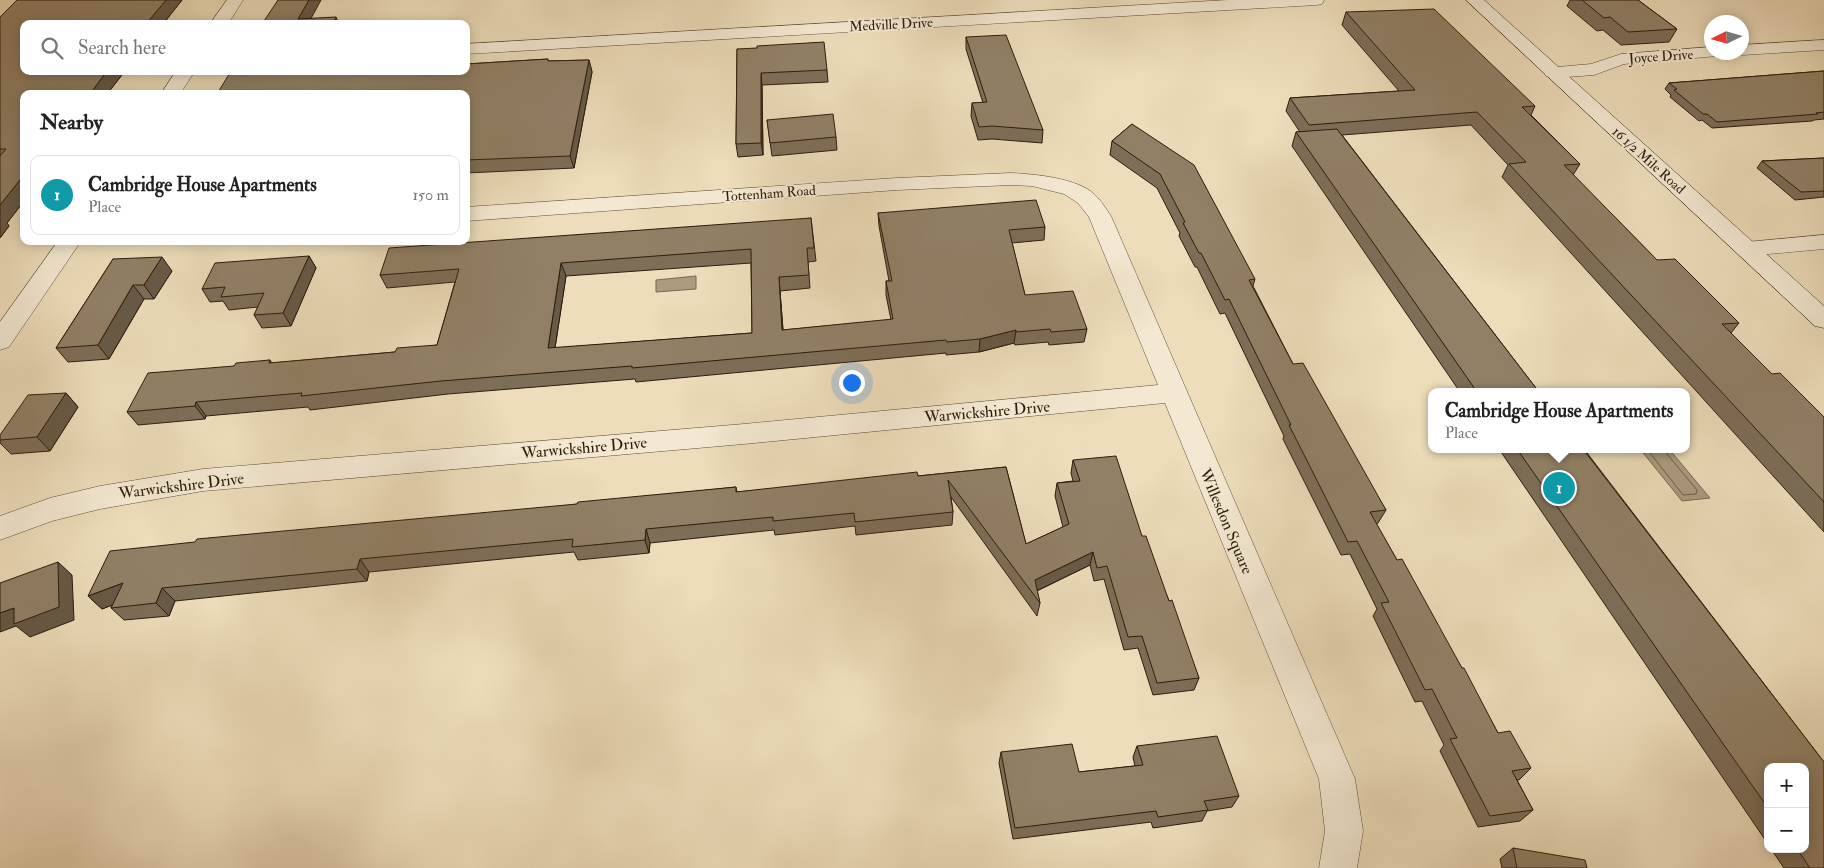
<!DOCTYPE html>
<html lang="en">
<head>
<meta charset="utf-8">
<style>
  body { margin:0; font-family:"IM FELL Double Pica",serif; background:#f2f2f2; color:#222 }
  .controls { position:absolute; right:15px; bottom:15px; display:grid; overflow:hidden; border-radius:10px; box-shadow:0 2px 12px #0003 }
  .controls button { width:45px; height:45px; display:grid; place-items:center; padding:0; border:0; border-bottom:1px solid #e0e0e0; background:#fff; color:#222; font:25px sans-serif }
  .compass { position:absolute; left:1704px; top:15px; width:45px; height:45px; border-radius:50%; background:#fff; box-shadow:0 2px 12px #0003; rotate:265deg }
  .you { position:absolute; left:851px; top:382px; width:18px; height:18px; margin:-12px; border:4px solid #fff; border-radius:50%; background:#1a73e8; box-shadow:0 0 0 8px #1a73e833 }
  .badge { display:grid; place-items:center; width:32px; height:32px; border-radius:50%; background:#8f2418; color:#fff; font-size:16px; font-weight:700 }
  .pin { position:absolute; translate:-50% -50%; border:2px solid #fff; box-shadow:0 1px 5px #0006 }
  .popup { position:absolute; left:1428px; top:388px; width:262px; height:65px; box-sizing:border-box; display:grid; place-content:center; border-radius:10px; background:#fff; filter:drop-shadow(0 1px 4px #0005); font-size:16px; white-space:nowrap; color:#767676 }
  .popup b { font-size:19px; color:#222 }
  .popup::after { content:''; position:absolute; left:50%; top:100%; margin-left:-10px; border:10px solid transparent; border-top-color:#fff }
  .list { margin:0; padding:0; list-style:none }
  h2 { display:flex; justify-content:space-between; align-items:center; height:65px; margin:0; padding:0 20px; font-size:21px }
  h2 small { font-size:16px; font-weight:400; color:#767676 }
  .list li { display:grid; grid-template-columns:32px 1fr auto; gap:15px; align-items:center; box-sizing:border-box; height:80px; margin:0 10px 10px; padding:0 10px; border:1px solid #e0e0e0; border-radius:10px }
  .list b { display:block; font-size:19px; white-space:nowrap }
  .list p { margin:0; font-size:16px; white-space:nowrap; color:#767676 }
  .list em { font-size:16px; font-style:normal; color:#767676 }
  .icon { flex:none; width:28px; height:28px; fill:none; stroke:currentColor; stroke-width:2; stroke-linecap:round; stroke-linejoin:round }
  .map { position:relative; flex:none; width:1824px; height:868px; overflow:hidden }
  .search { position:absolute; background:#fff; box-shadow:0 2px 12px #0003; left:20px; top:20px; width:450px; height:55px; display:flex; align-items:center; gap:12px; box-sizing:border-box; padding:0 18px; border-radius:10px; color:#767676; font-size:19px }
  .panel { position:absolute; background:#fff; box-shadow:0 2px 12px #0003; left:20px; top:90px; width:450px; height:155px; border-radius:10px }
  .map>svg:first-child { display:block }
</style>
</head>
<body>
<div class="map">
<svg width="1824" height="868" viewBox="0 0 1824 868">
  <rect width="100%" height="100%" fill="#edddba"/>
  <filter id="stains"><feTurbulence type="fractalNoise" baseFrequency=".004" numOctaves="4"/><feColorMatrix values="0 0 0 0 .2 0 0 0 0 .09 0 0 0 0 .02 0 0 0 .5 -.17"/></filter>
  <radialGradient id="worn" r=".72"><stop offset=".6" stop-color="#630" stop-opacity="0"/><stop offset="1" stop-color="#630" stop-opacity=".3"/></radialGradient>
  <!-- water -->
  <path fill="#ac9b7f" stroke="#796851" d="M696 276V289L656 292V280Z
    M1640 449H1669L1710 498 1682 501Z"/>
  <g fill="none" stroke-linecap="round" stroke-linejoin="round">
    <!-- shore -->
    <path stroke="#6c5c46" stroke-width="1" d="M1647 449 1683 495 1696 494 1697 490 1667 454 1666 449"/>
    <defs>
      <path id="street" d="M227 0H243L228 24H210Z
        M1228 0H1324L1322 4 1316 5 466 54V44Z
        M1824 40V50L1742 55 1735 52H1742V45Z
        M1712 47V52H1721L1718 56 1624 64 1594 75 1553 78 1546 76 1544 72 1546 68 1591 64 1621 54Z
        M176 71H195L180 94H161Z
        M1011 173C1034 174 1077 178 1094 194 1101 200 1106 209 1111 216L1355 779 1363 831 1357 868H1319L1325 831 1319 779 1165 403 744 444 203 491 100 509 52 521 0 540V516L50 498 100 486 203 469 744 424 1158 385 1089 217 1078 203 1064 194 1032 186 1011 185 897 190 466 221V207L897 178Z
        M1824 235V249L1746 256 1738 254 1735 249 1738 244 1746 242Z
        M58 241H81L9 347 0 350V322Z"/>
      <path id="secondary" d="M1466 0H1484L1824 306V328L1815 326Z"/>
    </defs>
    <!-- street casing -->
    <use href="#street" stroke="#5d4c38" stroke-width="1"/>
    <!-- secondary casing -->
    <use href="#secondary" stroke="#2d1c0c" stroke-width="1"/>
    <!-- street -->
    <use href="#street" fill="#f3e9d2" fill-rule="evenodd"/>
    <!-- secondary -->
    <use href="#secondary" fill="#f3e9d2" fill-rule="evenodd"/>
  </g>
  <!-- wall -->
  <path fill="#7d6e58" stroke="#2d1c0c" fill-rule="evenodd" d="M182 0 163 24H24V71H125L107 94H24V201L7 223 9 226 0 238V17Z
    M1570 0H1638L1677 29 1669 42 1621 45 1603 30 1597 31 1567 6Z
    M1346 12 1535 106 1531 115 1580 164 1573 175 1657 260 1739 323 1731 333 1772 374 1824 417V532L1502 177 1508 165 1471 125 1342 135 1539 392H1460L1292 146 1296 132H1300L1286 111 1290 98 1399 91 1342 25Z
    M966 37 1043 130 1042 143 992 139 978 140 971 116 972 103H983L966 49Z
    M737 49 827 70 828 82 762 85 763 155 738 157 736 144Z
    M548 59V61L589 60 592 72 574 168 466 173V94L321 73Z
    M1824 71V119L1814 120 1812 121 1712 128 1702 120 1699 121 1670 97 1671 95 1665 89 1669 83Z
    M767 120 836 137 837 150 772 156Z
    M1132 124 1255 279 1253 286 1293 364 1386 510 1378 523 1376 524 1397 560 1462 668 1498 733 1531 768 1519 780H1517L1533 810 1520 821 1478 827 1440 751 1444 745 1422 701 1415 702 1373 616 1377 609 1350 554 1341 555 1283 439 1284 436 1225 313 1220 314 1197 267H1195L1179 236 1180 233 1157 188 1110 155 1112 141Z
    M1824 158V197L1795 200 1757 168 1762 161Z
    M878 213 1045 227 1044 240 1012 243 1025 295 1087 329 1084 342 1049 345 1048 342 1015 345 1014 343 979 352 946 355V353L636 382 635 379 448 394 310 410 308 407 206 416 205 419 138 425 127 412 234 366 270 360 272 363 395 352 437 345 455 282 387 288 380 275 811 218 816 261 808 262 810 288 780 291 783 330 891 320 886 295V281H889L879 226ZM751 263 752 333 555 348 566 276Z
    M309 256 316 268 291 326 262 328 254 315 258 307 229 310 223 301 210 302 202 289Z
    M113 259 172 271 154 299H144L109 359 68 362 56 348Z
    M66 393 78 407 50 451 11 454 0 443V435Z
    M1499 449H1584L1824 762V868H1784L1771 849H1805V767H1768V844Z
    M1073 460 1142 536 1169 601 1199 678 1194 690 1153 695 1138 648 1124 650 1104 579 1094 581 1090 565 1037 591 1040 603 1037 616 951 497 953 512 952 525 856 535 855 526 775 535 774 530 650 543 649 553 578 560 574 552 369 572 367 581 175 601 169 616 124 620 111 608 112 605 102 609 88 596 577 504 736 487 737 492 918 476 1006 467 1026 544 1063 527 1055 496 1057 483 1073 481 1071 473Z
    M1137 746 1239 796 1232 807 1207 811 1202 821 1153 828 1151 822 1013 839 999 763 1001 752 1079 772 1135 766 1133 757Z
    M1513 848 1587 868H1502L1500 859Z"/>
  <!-- shaded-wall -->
  <path fill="#665a47" stroke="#2d1c0c" d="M166 0H182L163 24H146Z
    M309 0H321L308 24 298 19Z
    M336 17 339 24H333Z
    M589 60 592 72 574 168 570 156Z
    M107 71H125L107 94H90Z
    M310 71H321L314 86 308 74Z
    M761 73 762 85 763 155 761 143Z
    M24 175V201L7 223 9 226 0 238V205Z
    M309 256 316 268 291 326 283 313Z
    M162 257 172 271 154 299 144 285Z
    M561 263 566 276 553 361 548 348Z
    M779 277 780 291 784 343 782 330Z
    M133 285 144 299 109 359 98 345Z
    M1016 330 1014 343 979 352 980 339Z
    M66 393 78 407 50 451 37 437Z
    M196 402 206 416 205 419 195 406Z
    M646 529 650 543 649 553 645 540Z
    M1093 552 1090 565 1032 593 1035 580Z
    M360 559 369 572 367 581 357 569Z
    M58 562 72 575 74 620 30 637 16 626 0 632V613L14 608Z
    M123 583 136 596 102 609 88 596Z
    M162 588 175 601 169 616 156 603Z"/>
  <!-- building -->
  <path fill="#918066" stroke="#2d1c0c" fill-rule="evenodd" d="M17 0H166L146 24H24V71H107L90 94H24V175L0 205V156L6 149H0V17Z
    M278 0H309L298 19 336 17 333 24H262Z
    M1582 0H1638L1677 29 1628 32 1610 17 1604 18Z
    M1434 9 1535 106 1522 107 1580 164 1564 165 1657 260 1675 259 1739 323 1722 324 1772 374 1780 373 1824 417V502L1509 164 1526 162 1477 112 1309 125 1290 98 1415 90 1346 12Z
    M1006 35 1043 130 992 126 979 127 972 103 987 102 966 37Z
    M824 42 827 70 761 73V143L736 144 737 49 757 48V46Z
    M548 59V61L589 60 570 156 466 160V94H217L231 71H310L308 74 348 71H466V64Z
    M1824 71V112L1816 113 1818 114 1717 122 1707 114H1703L1674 90 1677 89 1669 83Z
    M833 114 836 137 770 143 767 120Z
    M1132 124 1194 165 1255 279 1249 280 1293 364 1303 363 1386 510 1370 512 1397 560 1402 559 1462 668H1464L1498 733 1510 731 1531 768 1512 771 1533 810 1490 816 1450 739 1457 738 1432 689 1425 690 1381 603 1389 602 1357 541 1348 542 1289 425H1291L1229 299 1225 300 1201 253H1199L1183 223 1185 222 1160 174 1112 141Z
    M1337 129 1539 392H1477L1296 132Z
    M1824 158V191L1801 192 1762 161Z
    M1036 200 1045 227 1009 230 1025 295 1073 291 1087 329 1051 332 1050 329 1016 332V330L980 339 947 342 946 340 632 368V366L441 381 301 396 302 393 196 402 195 406 127 412 148 373 234 366 236 363 270 360 269 363 395 352 397 348 437 345 459 269 380 275 389 248 811 218 814 248H807L809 275 779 277 782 330 893 319 886 281H892L878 213ZM751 249 752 333 548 348 561 263Z
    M309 256 283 313 254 315 264 293 221 297 225 287 202 289 215 263Z
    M162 257 144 285H133L98 345 56 348 113 259Z
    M66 393 37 437 0 440V435L28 395Z
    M1517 449H1583L1824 762V868H1810L1797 849H1805V767H1768V808Z
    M1116 456 1142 536H1146L1169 601 1172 600 1199 678 1157 683 1142 636 1128 637 1107 566 1097 568 1093 552 1035 580 1040 603 948 480 953 512 855 522 854 513 773 521V517L646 529 645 540 572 547 573 539 360 559 357 569 162 588 156 603 111 608 123 583 88 596 110 551 195 542 197 539 577 504 578 502 736 487V492L917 472 918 476 1006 467 1026 544 1069 524 1057 483 1080 481 1073 460Z
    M58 562 59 607 14 624V608L0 613V583Z
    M1217 736 1239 796 1204 801 1208 810 1158 817 1156 811 1015 828 1001 752 1072 744 1079 772 1143 765 1137 746Z
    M1513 848 1585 860 1587 868H1517Z"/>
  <g text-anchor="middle" stroke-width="4" stroke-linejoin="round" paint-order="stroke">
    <!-- far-street labels -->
    <g font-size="14" fill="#2d1c0c" stroke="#f3e9d2">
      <text transform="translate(891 24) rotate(-3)" y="5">Medville Drive</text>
      <text transform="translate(1661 56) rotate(-4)" y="5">Joyce Drive</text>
      <text transform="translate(1649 160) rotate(42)" y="5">16 1/2 Mile Road</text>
      <text transform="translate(769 193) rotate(-4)" y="5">Tottenham Road</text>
    </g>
    <!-- street labels -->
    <g font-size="16" fill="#2d1c0c" stroke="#f3e9d2">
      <text transform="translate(987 411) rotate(-5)" y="6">Warwickshire Drive</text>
      <text transform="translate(584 447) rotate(-5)" y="6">Warwickshire Drive</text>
      <text transform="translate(181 485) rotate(-7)" y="6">Warwickshire Drive</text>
      <text transform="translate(1227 521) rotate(67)" y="6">Willesdon Square</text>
    </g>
  </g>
  <rect width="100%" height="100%" filter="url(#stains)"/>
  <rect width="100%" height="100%" fill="url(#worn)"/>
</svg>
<div class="controls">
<button>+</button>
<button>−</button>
</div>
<svg class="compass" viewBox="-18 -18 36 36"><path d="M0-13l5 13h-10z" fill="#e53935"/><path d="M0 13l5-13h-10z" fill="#767676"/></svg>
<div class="you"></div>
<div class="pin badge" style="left:1559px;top:488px;background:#0f9aa8">1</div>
<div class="popup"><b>Cambridge House Apartments</b>Place</div>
<div class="search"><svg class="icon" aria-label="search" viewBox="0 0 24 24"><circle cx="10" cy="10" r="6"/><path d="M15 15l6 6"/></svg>Search here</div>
<section class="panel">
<h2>Nearby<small></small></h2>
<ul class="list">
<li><span class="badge" style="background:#0f9aa8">1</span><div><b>Cambridge House Apartments</b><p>Place</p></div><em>150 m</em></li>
</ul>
</section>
</div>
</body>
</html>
